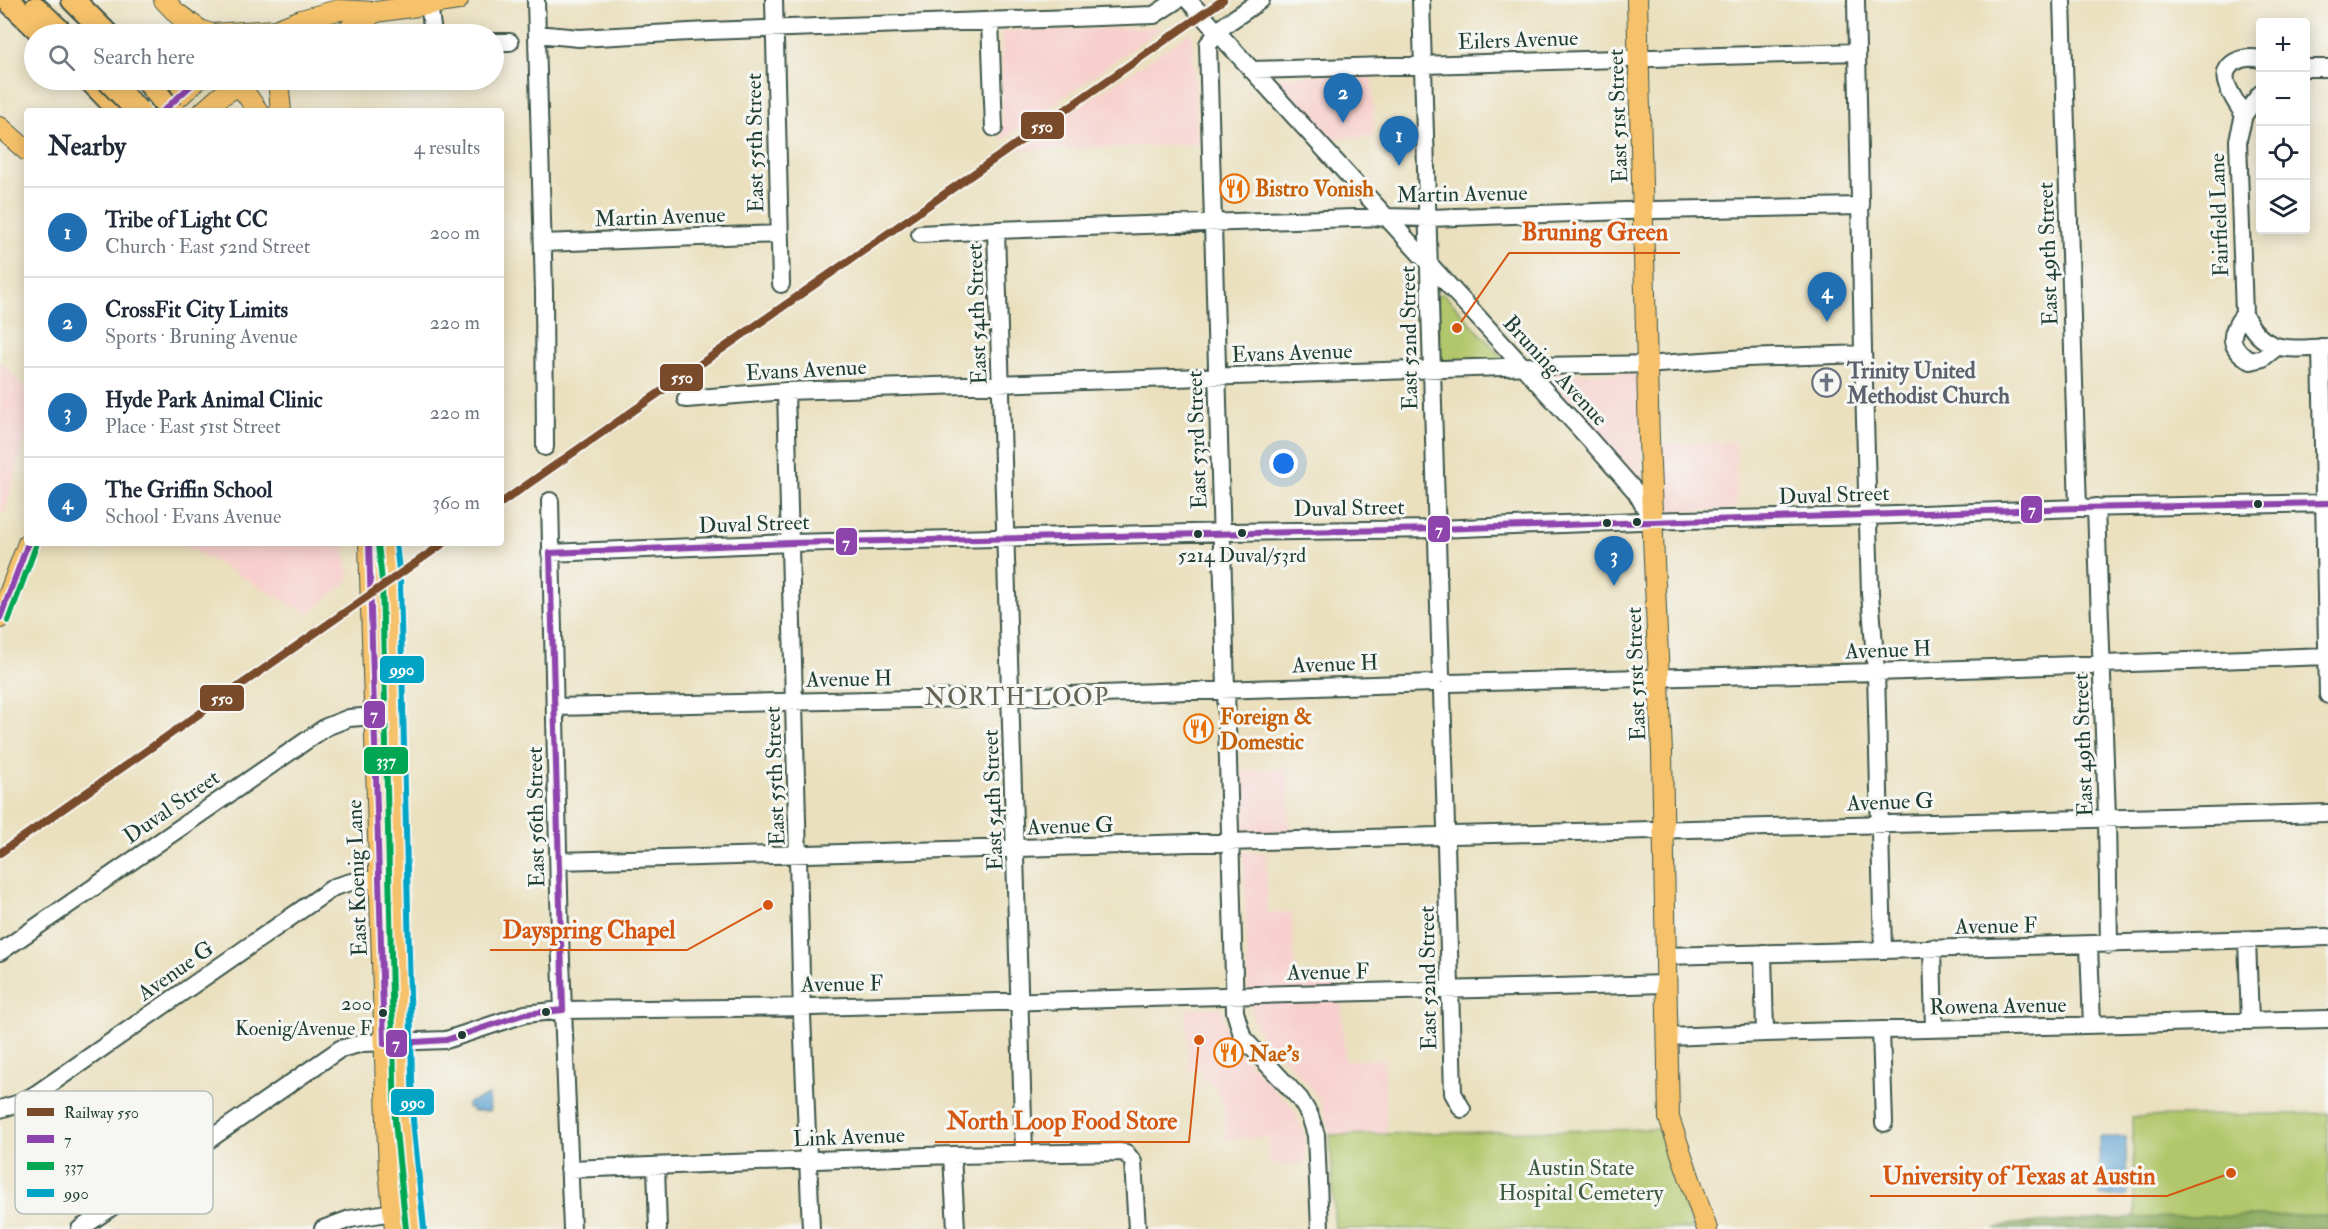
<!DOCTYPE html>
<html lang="en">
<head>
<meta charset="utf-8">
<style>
  body { margin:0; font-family:"IM FELL Double Pica",serif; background:#f6f6f7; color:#1f2937 }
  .controls { position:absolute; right:18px; top:18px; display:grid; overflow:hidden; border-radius:6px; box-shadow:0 3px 15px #0003 }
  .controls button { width:54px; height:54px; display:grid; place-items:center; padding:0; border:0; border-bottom:2px solid #e0e1e3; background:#fff; color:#1f2937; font:30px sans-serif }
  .you { position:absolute; left:1284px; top:464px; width:21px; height:21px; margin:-15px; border:4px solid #fff; border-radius:50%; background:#1a73e8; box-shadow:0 0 0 9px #1a73e833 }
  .badge { display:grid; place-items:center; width:39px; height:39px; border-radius:50%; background:#1f6fb2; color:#fff; font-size:20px; font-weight:700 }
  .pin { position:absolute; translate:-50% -50px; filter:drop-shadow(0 2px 3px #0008) }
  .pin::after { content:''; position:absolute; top:32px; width:21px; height:18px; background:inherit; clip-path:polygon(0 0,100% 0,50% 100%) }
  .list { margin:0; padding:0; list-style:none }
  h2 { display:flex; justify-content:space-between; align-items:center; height:78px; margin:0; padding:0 24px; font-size:26px }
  h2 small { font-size:20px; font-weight:400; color:#747a83 }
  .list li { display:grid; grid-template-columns:39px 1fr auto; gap:18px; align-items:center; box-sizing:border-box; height:90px; padding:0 24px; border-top:2px solid #e0e1e3 }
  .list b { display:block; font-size:22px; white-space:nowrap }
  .list p { margin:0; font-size:20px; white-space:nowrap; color:#747a83 }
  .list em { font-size:20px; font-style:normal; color:#747a83 }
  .icon { flex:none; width:33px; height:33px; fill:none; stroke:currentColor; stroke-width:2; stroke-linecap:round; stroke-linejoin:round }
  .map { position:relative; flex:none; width:2328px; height:1229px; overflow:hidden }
  .search { position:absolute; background:#fff; box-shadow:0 3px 15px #0003; left:24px; top:24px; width:480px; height:66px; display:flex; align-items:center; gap:15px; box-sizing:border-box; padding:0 21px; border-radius:33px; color:#747a83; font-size:22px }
  .panel { position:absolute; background:#fff; box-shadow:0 3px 15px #0003; left:24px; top:108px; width:480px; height:438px; border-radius:6px }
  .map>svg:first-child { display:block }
</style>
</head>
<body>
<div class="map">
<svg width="2328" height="1229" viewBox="0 0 2328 1229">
  <rect width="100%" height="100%" fill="#f6f6f2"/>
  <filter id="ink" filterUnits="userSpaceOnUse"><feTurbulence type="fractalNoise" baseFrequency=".0167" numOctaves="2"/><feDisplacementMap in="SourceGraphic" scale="12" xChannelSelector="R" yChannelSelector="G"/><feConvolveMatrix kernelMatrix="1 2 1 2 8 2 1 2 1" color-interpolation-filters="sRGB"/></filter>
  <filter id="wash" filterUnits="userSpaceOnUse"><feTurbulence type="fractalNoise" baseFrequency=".008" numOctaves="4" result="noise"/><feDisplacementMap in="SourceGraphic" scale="24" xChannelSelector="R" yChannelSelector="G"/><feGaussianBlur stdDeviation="1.35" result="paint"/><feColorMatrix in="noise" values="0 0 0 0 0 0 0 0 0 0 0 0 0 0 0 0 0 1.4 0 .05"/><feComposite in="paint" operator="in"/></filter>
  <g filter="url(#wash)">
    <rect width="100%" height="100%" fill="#eae0be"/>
    <!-- built -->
    <path fill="#f7d0cd" d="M1163 27 1002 141 1001 31Z
      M1192 31 1198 144 1014 151Z
      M1372 72 1374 137 1330 138 1279 84 1281 77Z
      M0 361 27 391V432L4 514 0 513Z
      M1638 373 1642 484 1543 374Z
      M1736 442 1737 509 1669 512 1661 505 1659 444Z
      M181 543H343L350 580 308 614Z
      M1288 769 1290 832 1244 834 1242 771Z
      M1243 852 1266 853 1268 913 1292 912 1295 981H1340L1345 1061 1384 1059 1387 1133 1330 1135 1322 1105 1308 1084 1262 1036 1254 1024 1248 988Z
      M1186 1008H1222L1226 1030 1238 1050 1293 1108 1305 1134 1306 1160 1304 1164 1269 1166 1268 1138 1225 1139 1224 1106 1211 1082 1203 1081 1201 1071H1189Z"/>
    <!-- green -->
    <path fill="#b2c76c" stroke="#688250" stroke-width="1.5" d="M1439 294H1444L1503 358V361L1440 362 1437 297Z
      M2328 1113V1229H2135L2132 1117Z
      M1658 1129 1693 1229H1335L1330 1135Z"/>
    <!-- forest -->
    <path fill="#8dac60" stroke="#56744a" stroke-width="1.5" d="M2328 1215V1229H1994L2008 1224 2128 1218Z"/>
    <!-- water -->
    <path fill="#5ca1d1" stroke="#3e6f82" stroke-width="1.5" d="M489 1095 490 1111H472V1108H467V1103Z
      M2099 1137H2126L2127 1196H2100Z"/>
  </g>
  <g filter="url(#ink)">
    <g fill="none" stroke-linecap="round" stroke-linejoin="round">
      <defs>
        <path id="minor" d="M536 0 544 292 545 447
          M774 0 781 284
          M1188 0 1591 441 1636 492 1652 520
          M1261 0 1226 24 1208 44 1235 1012 1243 1038 1300 1099 1310 1116 1316 1135 1320 1229
          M1421 0 1441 674
          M1856 0 1863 350 1870 593 1876 672 1883 950
          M2062 0 2078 508
          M429 4 433 34
          M990 21 994 128
          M537 34 579 38 708 31 1154 15 1177 0
          M494 42H510
          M2306 68H2328
          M1251 70 1857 52
          M2260 94 2244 115 2238 140 2244 314C2263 355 2289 349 2328 347
          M2244 115C2238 106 2231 95 2227 85 2219 63 2244 55 2260 59
          M996 230 1024 1153
          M920 234 996 230 1385 217 1429 218 1654 210 1861 206
          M543 243 779 234
          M2244 314C2228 334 2228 348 2251 361L2263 358 2277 347
          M2321 347 2328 695
          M786 391 802 1015 811 1229
          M686 399 786 391 1535 366 1659 364 1746 358 1863 354
          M550 501 560 936 572 1229
          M2096 507 2107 817 2109 945
          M550 553 791 543 1232 532 1437 529 1640 521 1868 516 2078 508 2328 503
          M1450 683 1876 672 2328 656
          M1442 691 1446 827
          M555 707 1011 697 1433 683
          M1454 835 2328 813
          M1446 844 1453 1093 1462 1109
          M559 861 1438 836
          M2247 940 2250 1021
          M2089 946 2092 1025
          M1932 948 1934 1029
          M0 952 326 727 349 718 375 716
          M1763 953 1765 1033
          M1665 956C1886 950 2107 945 2328 937
          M1881 1030 1884 1123
          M1669 1037 1765 1033 2328 1019
          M0 1109 20 1103 36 1094 334 887 351 882 379 879
          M952 1155 956 1229
          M656 1166 658 1229
          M569 1169 952 1155 1119 1152 1126 1153 1133 1162 1137 1229
          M80 1229 340 1049 363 1043 446 1040 525 1014 563 1010 811 1007 1666 984
          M323 1229 350 1219 393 1212"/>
        <path id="major" d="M164 0 187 24
          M1637 0 1649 440 1662 753 1669 1118 1707 1229
          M178 14 200 30 211 34 274 30
          M265 34 301 20 338 10 376 12 458 0
          M342 34 376 12
          M236 80 258 111
          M278 80 281 111
          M163 111 197 80
          M204 111 221 96 247 80
          M0 127 27 151
          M369 543 387 1122 389 1170 395 1229
          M387 543 391 580 404 1121 415 1229
          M0 618 28 543"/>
        <path id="highway" d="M8 0 43 34
          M73 0 107 34
          M36 8 63 34
          M90 80 120 111"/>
      </defs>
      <!-- minor casing -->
      <use href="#minor" stroke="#3d5549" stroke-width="20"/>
      <!-- major casing -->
      <use href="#major" stroke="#3d5549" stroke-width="22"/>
      <!-- highway casing -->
      <use href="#highway" stroke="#3d5549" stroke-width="26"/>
      <!-- minor -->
      <use href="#minor" stroke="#fff" stroke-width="16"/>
      <!-- major -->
      <use href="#major" stroke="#f5c16b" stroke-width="20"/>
      <!-- highway -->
      <use href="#highway" stroke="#f5c16b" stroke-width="22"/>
      <defs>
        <path id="highway-bridge" d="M108 80 138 111
          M147 80 171 111"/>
      </defs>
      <!-- highway-bridge casing -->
      <use href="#highway-bridge" stroke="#3d5549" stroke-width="26" stroke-linecap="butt"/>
      <!-- highway-bridge -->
      <use href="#highway-bridge" stroke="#f5c16b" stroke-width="22"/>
      <defs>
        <path id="bus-1" d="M163 111 197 80
          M369 543 384 1044 446 1040 525 1014 563 1010
          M550 553 791 543 1437 529 2078 508 2328 503
          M550 553 563 1010
          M0 618 28 543"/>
        <path id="bus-2" d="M378 544 382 581 395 1121 406 1229
          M8 621 36 546"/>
        <path id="bus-3" d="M396 543 400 580 413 1120 424 1228"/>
      </defs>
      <!-- bus-1 casing -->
      <use href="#bus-1" stroke="#f6f6f2" stroke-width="10"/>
      <!-- bus-2 casing -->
      <use href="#bus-2" stroke="#f6f6f2" stroke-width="10"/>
      <!-- bus-3 casing -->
      <use href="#bus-3" stroke="#f6f6f2" stroke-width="10"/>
      <!-- bus-1 -->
      <use href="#bus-1" stroke="#8e44ad" stroke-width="6"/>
      <!-- bus-2 -->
      <use href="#bus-2" stroke="#00a651" stroke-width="6"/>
      <!-- bus-3 -->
      <use href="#bus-3" stroke="#02a4c6" stroke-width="6"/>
      <defs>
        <path id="rail-1" d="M501 503 1223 0
          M0 853 444 543"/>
      </defs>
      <!-- rail-1 casing -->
      <use href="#rail-1" stroke="#f6f6f2" stroke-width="12"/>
      <!-- rail-1 -->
      <use href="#rail-1" stroke="#7a4b2a" stroke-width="8"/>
    </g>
  </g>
  <!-- icons -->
  <defs>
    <symbol id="restaurant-ring" viewBox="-11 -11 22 22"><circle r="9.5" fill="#f6f6f2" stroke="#e8710a" stroke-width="1.5"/><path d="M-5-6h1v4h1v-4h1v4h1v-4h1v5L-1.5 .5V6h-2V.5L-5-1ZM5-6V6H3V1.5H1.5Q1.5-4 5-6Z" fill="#e8710a"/></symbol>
    <symbol id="church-ring" viewBox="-11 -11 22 22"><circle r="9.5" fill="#f6f6f2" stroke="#6b7280" stroke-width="1.5"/><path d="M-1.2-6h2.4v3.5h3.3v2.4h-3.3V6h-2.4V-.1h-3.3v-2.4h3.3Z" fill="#6b7280"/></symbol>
  </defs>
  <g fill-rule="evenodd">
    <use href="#restaurant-ring" x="1218" y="172" width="33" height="33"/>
    <use href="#church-ring" x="1810" y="366" width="33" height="33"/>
    <use href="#restaurant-ring" x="1182" y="712" width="33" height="33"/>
    <use href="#restaurant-ring" x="1212" y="1036" width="33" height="33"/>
  </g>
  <!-- markers -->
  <g fill="#1f3d34" stroke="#f6f6f2" stroke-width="2">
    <circle cx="2258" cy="504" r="5"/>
    <circle cx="1637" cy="522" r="5"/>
    <circle cx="1607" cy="523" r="5"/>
    <circle cx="1242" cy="533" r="5"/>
    <circle cx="1198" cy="534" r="5"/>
    <circle cx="546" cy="1012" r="5"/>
    <circle cx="383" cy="1013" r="5"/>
    <circle cx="462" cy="1035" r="5"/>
  </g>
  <g text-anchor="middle" stroke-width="6" stroke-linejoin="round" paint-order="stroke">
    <!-- bus labels -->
    <g font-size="20" fill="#1f3d34" stroke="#f6f6f2">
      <text x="1242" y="562">5214 Duval/53rd</text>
      <text x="372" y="1010" text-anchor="end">200<tspan x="372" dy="25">Koenig/Avenue F</tspan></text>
    </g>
    <!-- street labels -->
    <g font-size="22" fill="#1f3d34" stroke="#f6f6f2">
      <text transform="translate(1518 39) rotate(-2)" y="8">Eilers Avenue</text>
      <text transform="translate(1617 116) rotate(-92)" y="8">East 51st Street</text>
      <text transform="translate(754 143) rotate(-91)" y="8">East 55th Street</text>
      <text transform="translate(1462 193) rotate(-1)" y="8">Martin Avenue</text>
      <text transform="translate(2218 215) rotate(-92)" y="8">Fairfield Lane</text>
      <text transform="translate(660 216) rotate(-2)" y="8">Martin Avenue</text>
      <text transform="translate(2047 254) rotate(-92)" y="8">East 49th Street</text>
      <text transform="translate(976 314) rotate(-92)" y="8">East 54th Street</text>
      <text transform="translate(1408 338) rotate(-91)" y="8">East 52nd Street</text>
      <text transform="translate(1292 352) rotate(-2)" y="8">Evans Avenue</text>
      <text transform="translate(806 369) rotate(-3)" y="8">Evans Avenue</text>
      <text transform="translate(1556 370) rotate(47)" y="8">Bruning Avenue</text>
      <text transform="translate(1196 440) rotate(-92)" y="8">East 53rd Street</text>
      <text transform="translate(1834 494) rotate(-2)" y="8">Duval Street</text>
      <text transform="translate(1349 507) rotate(-1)" y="8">Duval Street</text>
      <text transform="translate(754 523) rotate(-2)" y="8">Duval Street</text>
      <text transform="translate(1888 649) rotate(-2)" y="8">Avenue H</text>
      <text transform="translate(1335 663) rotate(-2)" y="8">Avenue H</text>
      <text transform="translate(1635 674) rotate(-92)" y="8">East 51st Street</text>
      <text transform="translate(849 678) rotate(-1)" y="8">Avenue H</text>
      <text transform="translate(2082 745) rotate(-92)" y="8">East 49th Street</text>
      <text transform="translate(774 776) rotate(-92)" y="8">East 55th Street</text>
      <text transform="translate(992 800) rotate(-92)" y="8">East 54th Street</text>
      <text transform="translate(1890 801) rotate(-2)" y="8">Avenue G</text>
      <text transform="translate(171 806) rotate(-35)" y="8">Duval Street</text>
      <text transform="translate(535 817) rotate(-91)" y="8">East 56th Street</text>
      <text transform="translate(1070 825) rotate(-2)" y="8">Avenue G</text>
      <text transform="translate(356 878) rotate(-92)" y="8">East Koenig Lane</text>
      <text transform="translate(1996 925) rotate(-1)" y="8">Avenue F</text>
      <text transform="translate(175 970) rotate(-35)" y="8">Avenue G</text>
      <text transform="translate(1328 971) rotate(-1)" y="8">Avenue F</text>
      <text transform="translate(1427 978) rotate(-91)" y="8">East 52nd Street</text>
      <text transform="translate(842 983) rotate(-1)" y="8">Avenue F</text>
      <text transform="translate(1998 1005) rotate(-1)" y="8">Rowena Avenue</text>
      <text transform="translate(849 1136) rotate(-2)" y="8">Link Avenue</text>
    </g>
    <!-- food labels -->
    <g font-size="22" font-weight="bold" fill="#c56008" stroke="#f6f6f2" text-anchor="start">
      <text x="1255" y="196">Bistro Vonish</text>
      <text x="1220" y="724">Foreign &amp;<tspan x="1220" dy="25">Domestic</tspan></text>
      <text x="1249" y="1061">Nae's</text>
    </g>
    <!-- worship labels -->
    <g font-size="22" font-weight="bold" fill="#5b616d" stroke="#f6f6f2" text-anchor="start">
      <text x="1847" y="378">Trinity United<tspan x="1847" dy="25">Methodist Church</tspan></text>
    </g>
    <!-- park labels -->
    <g font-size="22" fill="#3c593f" stroke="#f6f6f2">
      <text x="1581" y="1175">Austin State<tspan x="1581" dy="25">Hospital Cemetery</tspan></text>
    </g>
    <!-- neighbourhood labels -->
    <g font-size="24" letter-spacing="1.5" fill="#656354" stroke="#f6f6f2">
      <text x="1017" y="705">NORTH LOOP</text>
    </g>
  </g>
  <!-- legend -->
  <rect x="15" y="1091" width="198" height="123" rx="9" fill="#f6f6f2" stroke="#b6beb9" stroke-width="1.5"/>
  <rect x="27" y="1108" width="27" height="8" fill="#7a4b2a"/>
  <rect x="27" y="1135" width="27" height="8" fill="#8e44ad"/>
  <rect x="27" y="1162" width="27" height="8" fill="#00a651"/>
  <rect x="27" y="1189" width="27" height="8" fill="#02a4c6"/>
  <g font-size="16" fill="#1f3d34">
    <text x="64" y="1118">Railway 550</text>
    <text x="64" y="1145">7</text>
    <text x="64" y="1172">337</text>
    <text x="64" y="1199">990</text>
  </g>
  <!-- callouts -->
  <path fill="none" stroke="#d45610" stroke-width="2" d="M1457 328L1509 253H1680M768 905L687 950H490M1199 1040L1189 1142H935M2231 1173L2167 1196H1870"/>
  <g fill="#d45610" stroke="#f6f6f2" stroke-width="2">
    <circle cx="1457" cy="328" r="6"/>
    <circle cx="768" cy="905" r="6"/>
    <circle cx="1199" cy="1040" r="6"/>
    <circle cx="2231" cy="1173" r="6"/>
  </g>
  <g font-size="24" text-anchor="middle" font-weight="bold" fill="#d45610" stroke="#f6f6f2" stroke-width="6" stroke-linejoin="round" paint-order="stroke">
    <text x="1595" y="240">Bruning Green</text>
    <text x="589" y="938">Dayspring Chapel</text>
    <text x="1062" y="1129">North Loop Food Store</text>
    <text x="2019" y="1184">University of Texas at Austin</text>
  </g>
  <g stroke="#f6f6f2" stroke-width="2">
    <rect x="1020" y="111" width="45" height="29" rx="6" fill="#7a4b2a"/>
    <rect x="659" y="363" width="45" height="29" rx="6" fill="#7a4b2a"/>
    <rect x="2020" y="495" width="23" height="29" rx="6" fill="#8e44ad"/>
    <rect x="1427" y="515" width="24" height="28" rx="6" fill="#8e44ad"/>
    <rect x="835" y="527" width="23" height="29" rx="6" fill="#8e44ad"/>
    <rect x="379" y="655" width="46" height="29" rx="6" fill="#02a4c6"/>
    <rect x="199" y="684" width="46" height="28" rx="6" fill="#7a4b2a"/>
    <rect x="363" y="700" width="23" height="29" rx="6" fill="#8e44ad"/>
    <rect x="363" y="746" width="46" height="29" rx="6" fill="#00a651"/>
    <rect x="385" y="1029" width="23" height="29" rx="6" fill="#8e44ad"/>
    <rect x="390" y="1088" width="45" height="28" rx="6" fill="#02a4c6"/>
  </g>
  <g font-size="16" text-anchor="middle" font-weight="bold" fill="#fff">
    <text x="1042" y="132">550</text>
    <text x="682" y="383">550</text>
    <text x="2032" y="515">7</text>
    <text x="1439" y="535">7</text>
    <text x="846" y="548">7</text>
    <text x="402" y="675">990</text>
    <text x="222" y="704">550</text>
    <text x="374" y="720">7</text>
    <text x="386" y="766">337</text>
    <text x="396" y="1049">7</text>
    <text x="413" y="1108">990</text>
  </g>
</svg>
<div class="controls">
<button>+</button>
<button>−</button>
<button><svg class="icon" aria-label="locate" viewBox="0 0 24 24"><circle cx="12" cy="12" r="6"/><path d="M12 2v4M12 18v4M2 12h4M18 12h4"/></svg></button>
<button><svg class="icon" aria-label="layers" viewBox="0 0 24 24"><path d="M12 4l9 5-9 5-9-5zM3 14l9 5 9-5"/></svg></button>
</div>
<div class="you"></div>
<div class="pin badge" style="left:1399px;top:166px">1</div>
<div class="pin badge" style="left:1343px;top:123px">2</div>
<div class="pin badge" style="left:1614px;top:586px">3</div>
<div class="pin badge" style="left:1827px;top:322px">4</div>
<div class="search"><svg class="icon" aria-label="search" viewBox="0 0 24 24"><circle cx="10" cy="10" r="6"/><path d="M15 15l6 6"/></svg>Search here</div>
<section class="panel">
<h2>Nearby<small>4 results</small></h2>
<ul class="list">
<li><span class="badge">1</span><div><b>Tribe of Light CC</b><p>Church · East 52nd Street</p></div><em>200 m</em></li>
<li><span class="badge">2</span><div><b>CrossFit City Limits</b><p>Sports · Bruning Avenue</p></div><em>220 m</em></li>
<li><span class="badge">3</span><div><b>Hyde Park Animal Clinic</b><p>Place · East 51st Street</p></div><em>220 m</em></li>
<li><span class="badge">4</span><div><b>The Griffin School</b><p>School · Evans Avenue</p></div><em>360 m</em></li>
</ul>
</section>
</div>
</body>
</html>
